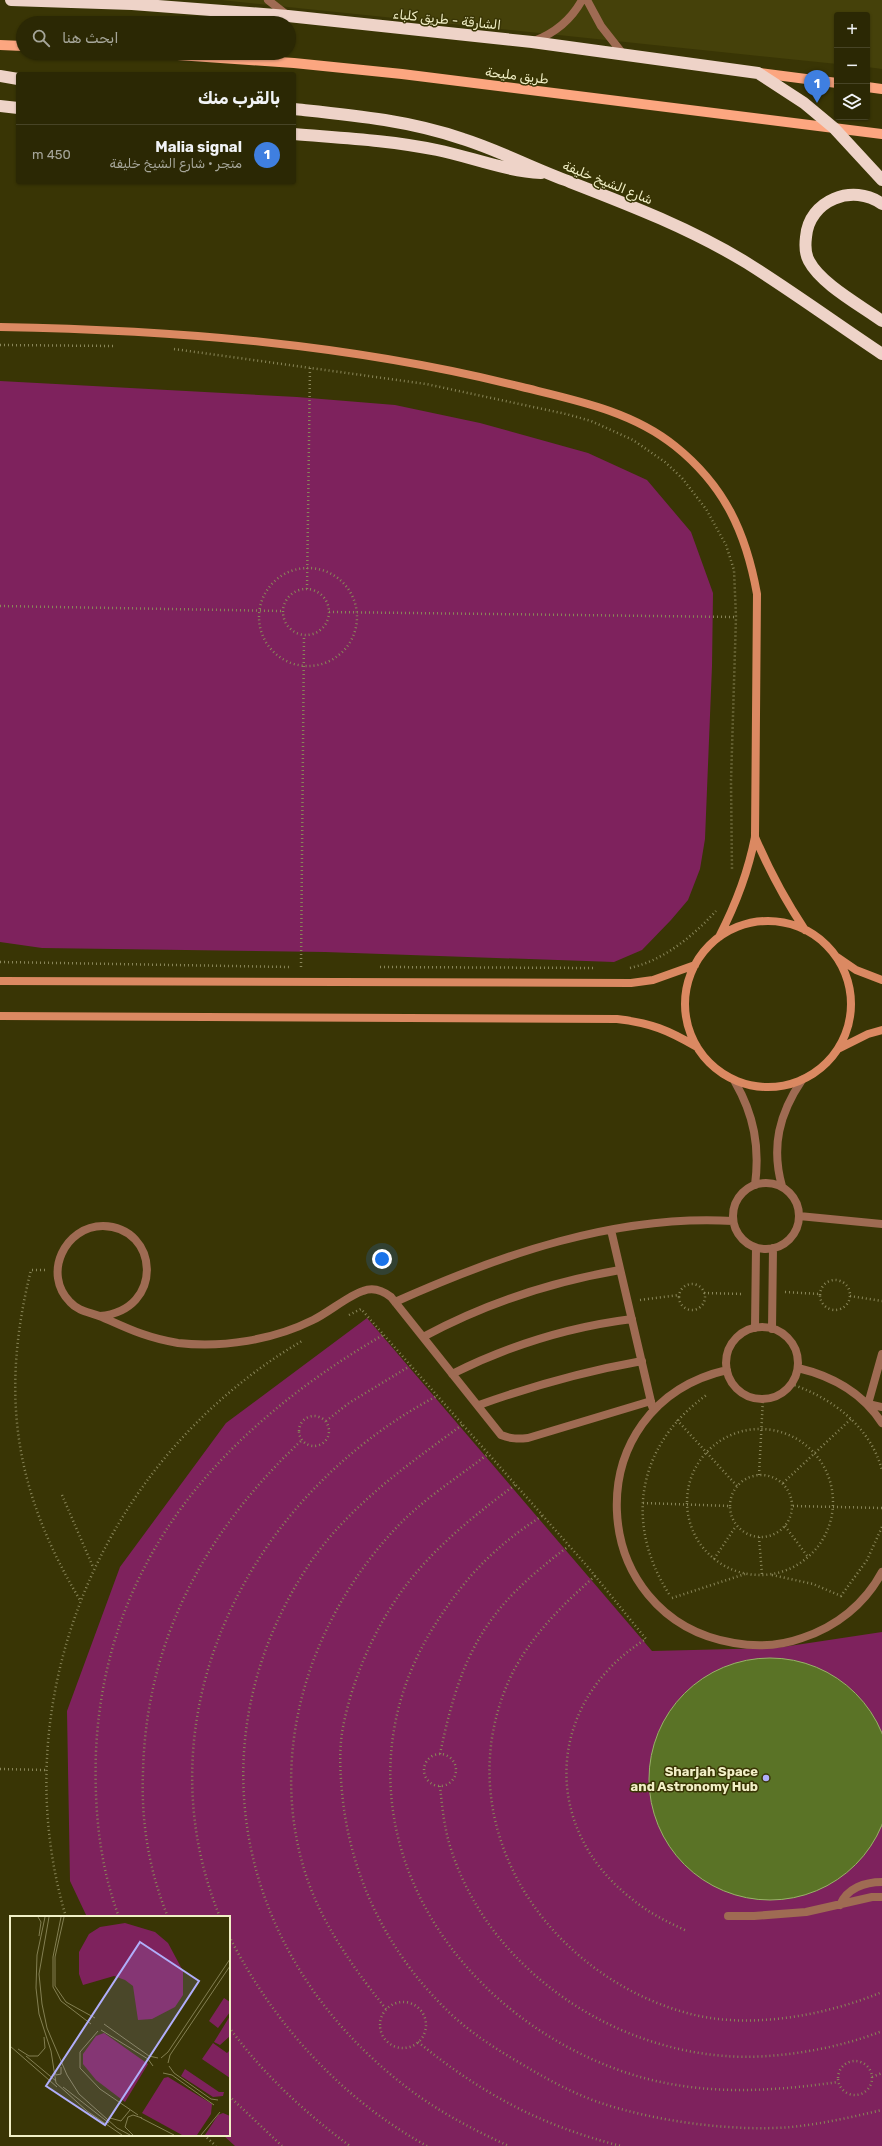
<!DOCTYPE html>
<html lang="ar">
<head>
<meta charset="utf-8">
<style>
  body { margin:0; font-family:Rubik,Vazirmatn,sans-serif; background:#373413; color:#f1f3f6; direction:rtl }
  .controls { position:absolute; right:12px; top:12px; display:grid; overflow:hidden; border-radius:4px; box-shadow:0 1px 3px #0004 }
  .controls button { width:36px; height:36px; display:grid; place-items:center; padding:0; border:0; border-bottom:1px solid #474426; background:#2b2804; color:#f1f3f6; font:20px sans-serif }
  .you { position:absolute; left:382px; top:1259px; width:14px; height:14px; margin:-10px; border:3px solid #fff; border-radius:50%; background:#1a73e8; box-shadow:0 0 0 6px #1a73e833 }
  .badge { display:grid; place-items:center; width:26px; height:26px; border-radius:50%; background:#8bbbb9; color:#fff; font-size:13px; font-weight:700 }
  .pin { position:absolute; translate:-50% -33px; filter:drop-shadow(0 1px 2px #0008) }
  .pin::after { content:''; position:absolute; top:21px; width:14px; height:12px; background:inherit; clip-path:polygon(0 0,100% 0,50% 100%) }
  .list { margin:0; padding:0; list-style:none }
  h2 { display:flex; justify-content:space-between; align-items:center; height:52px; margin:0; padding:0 16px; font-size:17px }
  h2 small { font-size:13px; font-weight:400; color:#a6a69a }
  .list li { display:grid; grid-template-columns:26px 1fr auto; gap:12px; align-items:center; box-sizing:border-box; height:60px; padding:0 16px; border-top:1px solid #474426 }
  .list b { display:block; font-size:15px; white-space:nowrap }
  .list p { margin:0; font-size:13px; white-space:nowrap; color:#a6a69a }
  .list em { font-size:13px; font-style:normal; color:#a6a69a }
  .icon { flex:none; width:22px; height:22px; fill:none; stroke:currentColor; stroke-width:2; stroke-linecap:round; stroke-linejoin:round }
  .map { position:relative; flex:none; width:882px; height:2146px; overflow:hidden; direction:ltr }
  .search { position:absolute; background:#2b2804; box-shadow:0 1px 3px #0004; left:16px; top:16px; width:280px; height:44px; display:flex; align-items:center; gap:10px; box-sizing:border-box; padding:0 14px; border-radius:22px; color:#a6a69a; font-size:15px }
  .panel { position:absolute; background:#2b2804; box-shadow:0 1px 3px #0004; left:16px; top:72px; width:280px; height:112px; border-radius:4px; direction:rtl }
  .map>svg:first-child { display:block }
</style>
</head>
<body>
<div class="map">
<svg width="882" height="2146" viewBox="0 0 882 2146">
  <rect width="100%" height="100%" fill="#393505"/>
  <!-- built -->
  <path fill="#45410a" d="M221 0H882V69L867 67V15H837V64Z"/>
  <!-- green -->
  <path fill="#7e225d" d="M0 381 297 397 395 405 480 423 588 453 647 480 691 532 713 593 712 666 705 839 700 869 688 900 671 920 642 950 614 962 325 952 42 948 0 942Z
    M367 1318 652 1651 776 1648 882 1632V2146H235L223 2135H229V1917H87L70 1881 67 1711 120 1567 226 1423Z"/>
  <!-- building -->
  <path fill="#5a7326" stroke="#98b467" d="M649 1779a121 121 0 1 1 242 0a121 121 0 1 1-242 0Z"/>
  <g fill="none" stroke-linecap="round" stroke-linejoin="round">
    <!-- path -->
    <path stroke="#898659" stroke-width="2.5" stroke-dasharray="1 3" stroke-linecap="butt" d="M0 345 115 346
      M174 349 426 384 566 414 591 421 633 440 665 462 682 478 706 509 726 545 734 570 736 617 731 781 732 870
      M259 617a49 49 0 1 1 98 0a49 49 0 1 1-98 0Z
      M307 589 310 366
      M283 612a23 23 0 1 1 46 0a23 23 0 1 1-46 0Z
      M0 606 283 611
      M329 612 736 617
      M0 962 289 967
      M301 967 304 635
      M380 967 595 968
      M630 968C664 960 692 937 716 911
      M45 1270H31C0 1394 14 1490 80 1600
      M820 1295a15 15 0 1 1 30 0a15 15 0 1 1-30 0Z
      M679 1297a13 13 0 1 1 26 0a13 13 0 1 1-26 0Z
      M785 1292 820 1294
      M704 1293 743 1294
      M850 1296 882 1301
      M640 1300 679 1295
      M349 1315 361 1309 587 1566 646 1639C546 1701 539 1827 632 1899 649 1913 667 1922 687 1931
      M791 1384C832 1398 870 1426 882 1470
      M299 1431a15 15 0 1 1 30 0a15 15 0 1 1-30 0Z
      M677 1420 737 1486
      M326 1421 349 1403 410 1366
      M462 1425C406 1466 350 1505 310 1563 190 1742 238 1957 405 2086 436 2110 473 2130 509 2146
      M687 1502a73 73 0 1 1 146 0a73 73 0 1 1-146 0Z
      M730 1506a31 31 0 1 1 62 0a31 31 0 1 1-62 0Z
      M759 1475 763 1398
      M783 1483 851 1419
      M515 1485C476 1514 437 1545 407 1584 376 1625 353 1676 343 1727 339 1748 340 1771 342 1792 350 1879 390 1957 453 2016 474 2035 496 2049 520 2063 545 2078 570 2092 598 2102 653 2121 733 2132 791 2127 822 2124 852 2117 882 2110
      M62 1495 93 1567
      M643 1503 730 1506
      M793 1506 882 1508
      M542 1516C498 1544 469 1573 440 1617 321 1794 430 2000 616 2069 688 2096 762 2093 838 2082
      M785 1526 808 1557
      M759 1537 762 1575
      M714 1559 736 1526
      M772 1575 813 1584 841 1596 867 1560 882 1527
      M595 1576C563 1604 530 1637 511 1676 444 1819 542 1973 687 2013 747 2030 825 2016 882 1992
      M669 1594C623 1522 638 1443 708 1394
      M672 1598 745 1574
      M440 1754C461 1653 485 1608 569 1546
      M424 1770a16 16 0 1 1 32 0a16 16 0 1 1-32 0Z
      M0 1769 45 1770
      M440 1786C442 1806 444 1826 450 1846 486 1964 604 2047 725 2056 772 2060 838 2049 882 2031
      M66 1917C0 1696 106 1455 302 1341
      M119 1917C99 1864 94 1807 96 1751 105 1559 223 1428 383 1335
      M168 1917C149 1871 141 1822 143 1772 146 1639 207 1529 302 1440
      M220 1917C136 1713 252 1493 437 1396
      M229 1936C274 2024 340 2098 427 2146
      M380 2025a23 23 0 1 1 46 0a23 23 0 1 1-46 0Z
      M386 2009C356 1971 326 1930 309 1884 264 1759 308 1622 396 1528 423 1499 457 1478 488 1454
      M229 2027C263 2074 304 2112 350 2146
      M418 2042C482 2094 542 2126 621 2146
      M838 2078a17 17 0 1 1 34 0a17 17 0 1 1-34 0Z
      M872 2077 882 2073
      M229 2096 282 2146
      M204 2135 216 2146"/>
    <!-- lane -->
    <path stroke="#9f6b53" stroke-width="8" d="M268 0 287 15
      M735 1082C754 1115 760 1147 755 1185
      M733 1216a33 33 0 1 1 66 0a33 33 0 1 1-66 0Z
      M782 1186C771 1147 779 1114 802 1080
      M799 1216 882 1224
      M611 1230 652 1406
      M395 1302C500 1255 616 1214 733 1221
      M100 1316C165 1310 159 1227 103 1226 65 1226 42 1274 70 1302 79 1312 90 1312 102 1317 129 1329 147 1338 178 1343 223 1348 273 1340 313 1320 328 1313 349 1295 363 1291 373 1287 382 1290 391 1297L501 1435C511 1439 518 1439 528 1438L651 1401
      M726 1363a36 36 0 1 1 72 0a36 36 0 1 1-72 0Z
      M755 1328 756 1248
      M772 1329 773 1248
      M423 1337C486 1303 550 1282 620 1270
      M882 1354 868 1404 882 1407
      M798 1368C832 1376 862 1392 882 1423
      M727 1370C574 1405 584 1618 734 1643 757 1647 780 1646 802 1638 836 1627 865 1604 882 1572
      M452 1374C510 1345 568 1327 632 1319
      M479 1405C532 1386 586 1371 642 1361
      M840 1905C847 1888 865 1882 882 1882
      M728 1916H754L806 1912 872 1897H882"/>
    <!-- street -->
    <path stroke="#9f6b53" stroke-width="8" d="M587 0 601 26 623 54
      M534 41C555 33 571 20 582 0"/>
    <!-- secondary -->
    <path stroke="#db8962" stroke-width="8" d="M0 327C176 330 351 344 522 387 575 400 632 411 675 446 725 486 746 533 757 594L755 837C748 873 736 904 719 937
      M755 837C769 870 785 900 805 930
      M685 1004a83 83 0 1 1 166 0a83 83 0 1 1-166 0Z
      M837 957 856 970 882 980
      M0 981 631 983 653 980 695 965
      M0 1016 617 1019C651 1023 668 1030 697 1047
      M838 1049 868 1034 882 1030"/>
    <!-- primary -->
    <path stroke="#fca680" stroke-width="10" d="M0 45 23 46
      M149 53 294 63 402 74 882 134
      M760 73 837 83
      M867 87 882 89"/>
    <!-- highway -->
    <path stroke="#eed3c8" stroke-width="12" d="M11 0 132 4 288 16 532 42 758 73 804 103 834 128 882 180
      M0 76 18 79
      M0 106 18 108
      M294 109C351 115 408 120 463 139 498 150 530 167 565 180 627 204 690 228 747 263 793 292 837 324 882 354
      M294 134C342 138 389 140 437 150 471 157 505 171 541 173
      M882 204C853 183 809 200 806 237 805 245 805 254 809 261 821 284 860 305 882 321"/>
  </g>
  <!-- markers -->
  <circle fill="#b0aefa" stroke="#393505" stroke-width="1.5" cx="766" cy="1778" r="4"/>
  <g text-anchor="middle" stroke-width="3" stroke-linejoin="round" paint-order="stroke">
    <!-- street labels -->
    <g font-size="13" fill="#f1efc6" stroke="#393505">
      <text transform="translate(447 19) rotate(6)" y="5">الشارقة - طريق كلباء</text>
      <text transform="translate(517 75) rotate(7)" y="5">طريق مليحة</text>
      <text transform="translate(608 182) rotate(22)" y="5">شارع الشيخ خليفة</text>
    </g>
    <!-- poi labels -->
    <g font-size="13" font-weight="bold" fill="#f1efc6" stroke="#393505" text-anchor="end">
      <text x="758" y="1776">Sharjah Space<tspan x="758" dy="15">and Astronomy Hub</tspan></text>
    </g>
  </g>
  <!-- overview -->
  <g transform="translate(10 1916)">
    <rect width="220" height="220" fill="#393505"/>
    <path d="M115 7 145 16 158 27 173 55V79L165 91 142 103 128 104 123 70 115 64 104 60 73 69 69 58V36L79 18 90 11ZM214 82 220 86V96L208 112 199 105ZM220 100V120L210 129 204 126ZM94 117 138 148 115 186 86 164 73 148V138L86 120ZM203 127 217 137 220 134V162L192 143ZM175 153 209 176H214L213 180 203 181 171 160ZM158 161 202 188 201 198 187 219H172L132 197 154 162ZM213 197 220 200V219H195L208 199Z" fill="#7e225d"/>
    <path fill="none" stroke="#837f52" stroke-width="1" d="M28 1 31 6 29 20M35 1 27 39 26 72 29 98 41 135 46 167 77 195 112 219M39 1 29 58 32 88 37 112 57 159 69 178 107 212 120 219M51 1 43 41V71L51 85 81 108M54 1 45 41V70L56 86 85 102M94 108 139 140 148 142M91 114 138 143 143 150M88 115 70 136V152L90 173 128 199M0 130 47 171M8 133 19 140H28L35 132 34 121M16 140 46 165M151 142 158 136 220 43M158 147 160 139 220 50M159 150 164 157 201 183 208 184M45 155 46 159 51 158V151M153 157 162 159 204 189M53 171 99 207M118 201 115 211 123 219M118 201 123 199 132 202M100 202 111 205 120 194M131 202 164 219M191 219 210 196"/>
    <path fill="#b0aefa" fill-opacity="0.15" stroke="#b0aefa" stroke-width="2" d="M130 26 189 65 95 209 36 170Z"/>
    <rect width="220" height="220" fill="none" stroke="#f1efc6" stroke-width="2"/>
  </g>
</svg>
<div class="controls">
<button>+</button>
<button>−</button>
<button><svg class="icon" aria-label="layers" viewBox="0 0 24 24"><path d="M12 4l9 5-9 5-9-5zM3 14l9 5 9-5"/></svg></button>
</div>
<div class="you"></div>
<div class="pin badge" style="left:817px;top:103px;background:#3f7fe0">1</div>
<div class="search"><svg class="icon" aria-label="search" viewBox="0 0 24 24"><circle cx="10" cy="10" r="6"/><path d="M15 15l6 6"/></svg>ابحث هنا</div>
<section class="panel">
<h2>بالقرب منك<small></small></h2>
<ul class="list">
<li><span class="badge" style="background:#3f7fe0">1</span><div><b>Malia signal</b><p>متجر · شارع الشيخ خليفة</p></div><em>450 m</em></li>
</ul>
</section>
</div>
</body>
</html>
